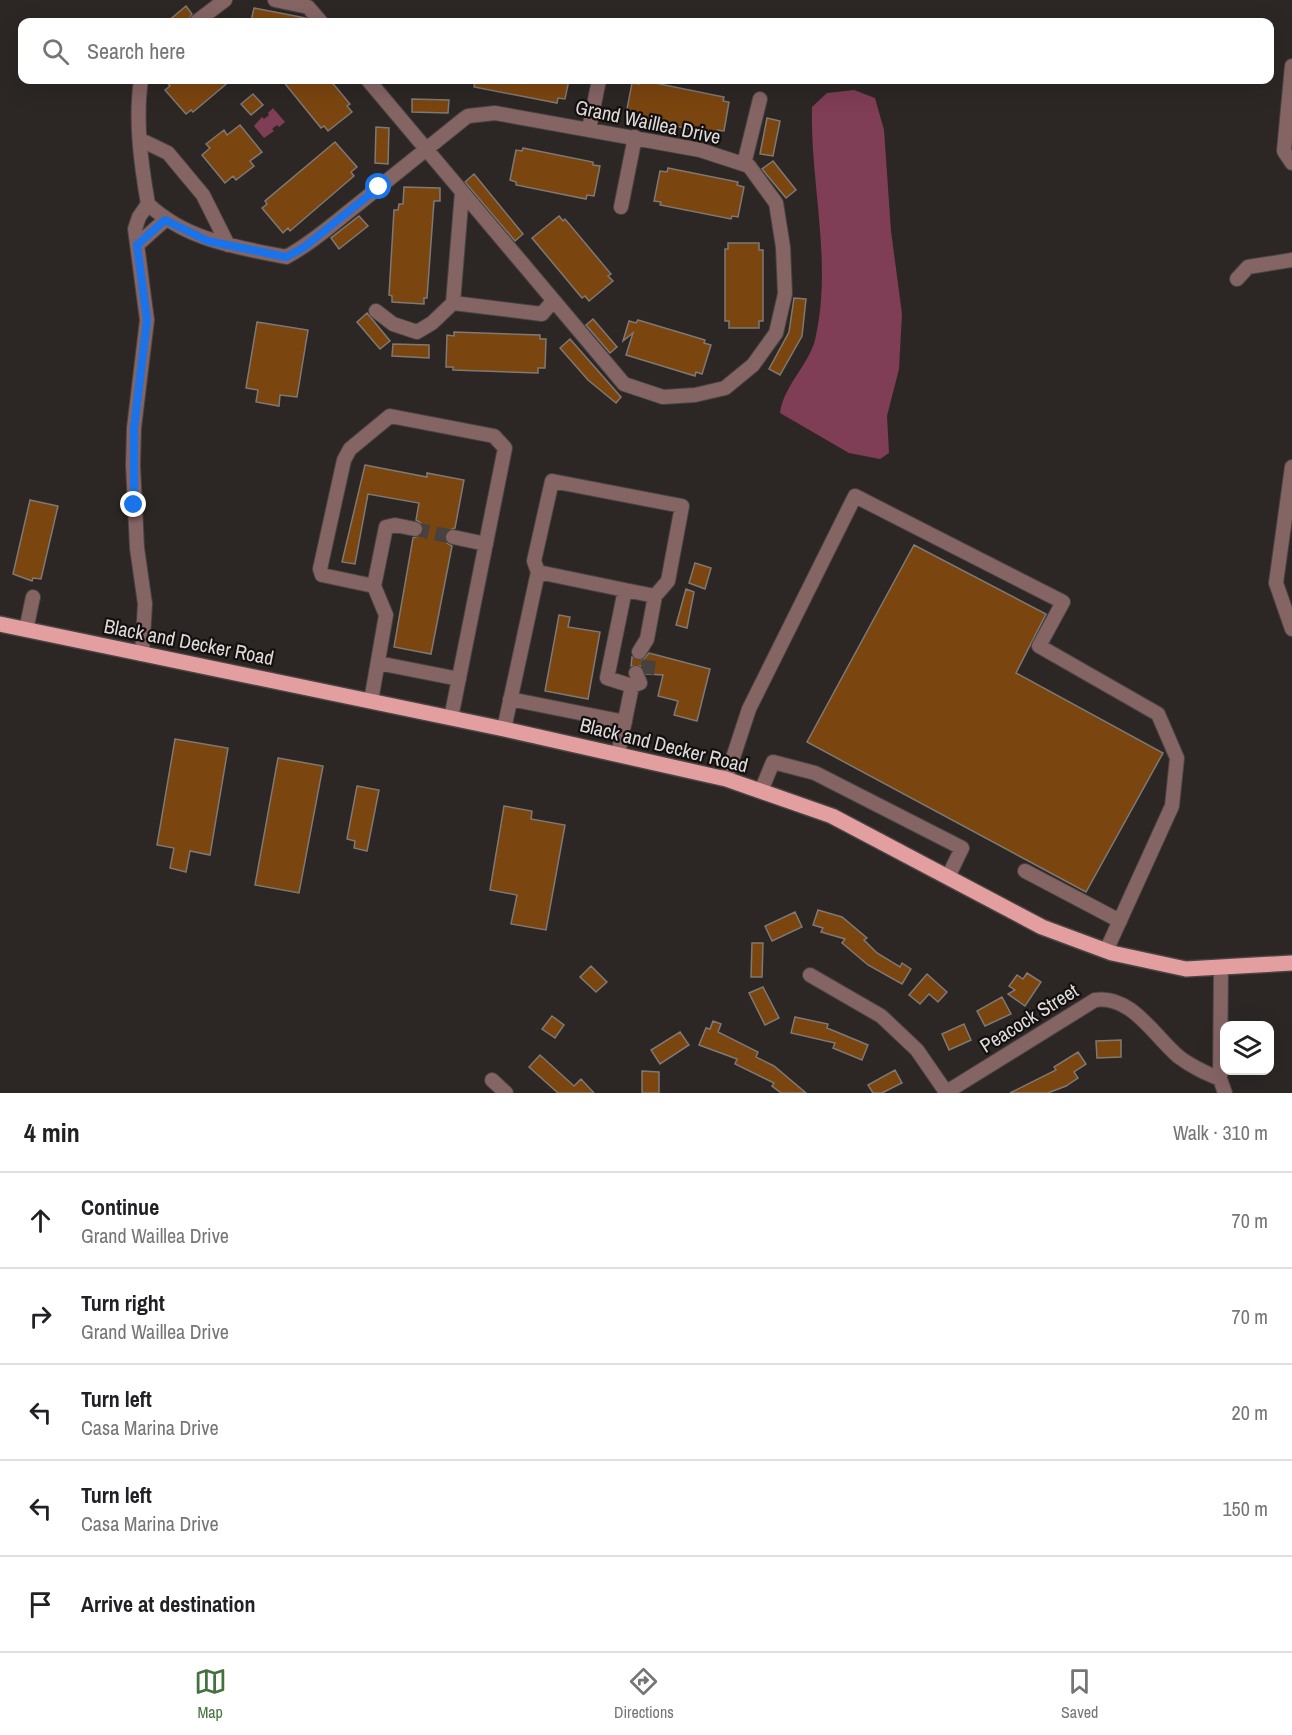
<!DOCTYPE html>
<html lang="en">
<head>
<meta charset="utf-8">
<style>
  body { margin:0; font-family:"Archivo Narrow",sans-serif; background:#f6f6f6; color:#202124 }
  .controls { position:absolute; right:18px; bottom:18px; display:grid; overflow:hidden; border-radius:12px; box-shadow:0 6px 24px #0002 }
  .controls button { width:54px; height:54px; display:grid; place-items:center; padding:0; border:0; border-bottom:2px solid #e0e0e0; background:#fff; color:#202124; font:30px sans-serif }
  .stop { position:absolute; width:18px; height:18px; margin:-14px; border:4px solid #1a73e8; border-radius:50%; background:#fff }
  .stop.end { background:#1a73e8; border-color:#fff; box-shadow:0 2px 6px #0008 }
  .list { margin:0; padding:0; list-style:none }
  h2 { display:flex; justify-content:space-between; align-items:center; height:78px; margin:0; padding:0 24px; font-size:26px }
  h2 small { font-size:20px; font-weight:400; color:#757577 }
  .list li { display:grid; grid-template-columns:39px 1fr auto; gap:18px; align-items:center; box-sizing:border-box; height:96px; padding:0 24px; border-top:2px solid #e0e0e0 }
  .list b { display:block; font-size:22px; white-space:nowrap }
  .list p { margin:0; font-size:20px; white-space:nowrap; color:#757577 }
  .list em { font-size:20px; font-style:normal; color:#757577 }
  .icon { flex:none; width:33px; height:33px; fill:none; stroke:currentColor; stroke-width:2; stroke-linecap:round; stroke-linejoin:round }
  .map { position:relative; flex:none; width:1292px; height:1093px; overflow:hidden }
  .search { position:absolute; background:#fff; box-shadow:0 6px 24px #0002; left:18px; right:18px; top:18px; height:66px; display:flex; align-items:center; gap:15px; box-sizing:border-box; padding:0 21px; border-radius:12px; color:#757577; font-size:22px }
  .sheet { height:558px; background:#fff }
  nav { display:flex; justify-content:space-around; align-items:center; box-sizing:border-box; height:84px; border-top:2px solid #e0e0e0; background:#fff; font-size:16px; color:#757577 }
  nav a { display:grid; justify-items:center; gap:3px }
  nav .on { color:#43713f }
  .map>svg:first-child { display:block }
</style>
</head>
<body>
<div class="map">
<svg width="1292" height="1093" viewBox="0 0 1292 1093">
  <rect width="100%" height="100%" fill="#2c2725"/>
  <!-- water -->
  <path fill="#803d56" d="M854 90 875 98 884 130 891 231 902 314 899 369 887 416 889 453 880 459 849 453 780 413C784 385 808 366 815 340 833 263 810 184 812 107L827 93Z
    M273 108 285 122 279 127 277 125 272 129 274 131 264 138 254 126 262 117 264 119 269 115 268 113Z"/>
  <!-- building -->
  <path fill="#7b450f" stroke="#7e7974" stroke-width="1.5" d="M186 6 192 14 187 22H167Z
    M254 8 306 18 305 22 251 21Z
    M165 80H231L193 112 191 110 186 114 165 90 170 86Z
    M282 80H330L350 104 347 106 352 112 328 131 324 126 321 128Z
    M475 80H569L565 99 558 98 557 103 474 87Z
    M640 80 724 97 723 101 729 102 724 131 717 130 716 134 632 118 633 115 626 114 632 83 639 84Z
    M253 94 263 105 251 115 241 104Z
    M412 99 449 100 448 113 412 112Z
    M767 118 780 121 773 156 760 154Z
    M240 125 262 152 250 161 254 166 236 180 233 176 225 183 202 155 210 148 206 144 224 130 227 135Z
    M376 127 389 128 388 164 375 163Z
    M335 142 357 167 351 172 354 176 290 231 288 228 283 233 262 208 267 204 265 201Z
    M523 148 593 162V165L600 166 594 196 587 195 586 199 516 185V182L510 180 516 150 522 151Z
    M773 161 796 190 786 198 762 169Z
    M668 168 738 182 737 185 744 187 738 217 732 216 731 219 660 205 661 202 654 201 660 171 667 172Z
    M474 174 523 234 515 241 465 182Z
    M404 187 440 188V201H434L427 298H424V304L392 302V296L389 295 394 210H398L399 204H403Z
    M359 216 368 226 339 249 331 238Z
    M559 216 563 221 565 219 611 274 608 276 613 281 589 301 585 296 582 298 532 238Z
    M728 243H759V250H763V321H759V328H729V321H725V249H728Z
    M794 298 806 299 802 336 780 375 769 369 789 332Z
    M367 313 390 341 380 349 357 322Z
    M593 319 617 347 610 353 586 325Z
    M638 320 705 340 704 343 711 345 702 374 696 372 695 376 626 355 633 333 623 341 629 321 636 323Z
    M257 322 308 330 297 397 280 395 279 406 256 402 258 390 246 388Z
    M454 332 540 335V339H546L545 368H538V373L453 370V367H446L447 335 454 336Z
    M570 339 621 397 616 403 588 380 560 348Z
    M393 344 429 345V358L392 356Z
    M365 465 427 477V473L464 480 455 528 447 531 444 536 447 543 452 546 431 654 394 647 413 538 421 535 424 530 421 523 416 520 419 503 368 494 355 564 342 562Z
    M30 500 58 506 41 579 33 578 32 581 13 574Z
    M914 545 1046 614 1016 673 1163 753 1086 892 807 742Z
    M695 563 711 568 705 589 689 583Z
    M686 589 694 592 687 628 676 625Z
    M559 615 570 617 568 627 600 632 588 699 545 691Z
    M649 653 710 669 697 721 674 715 678 701 658 696 663 675 646 674 641 666H631L632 657 643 660Z
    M175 739 228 748 210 855 190 851 186 872 170 868 174 848 157 845Z
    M278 758 323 766 299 893 255 885Z
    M357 786 379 790 367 851 354 848 355 841 347 839Z
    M504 806 532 811 531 819 565 825 546 930 511 924 517 895 490 890Z
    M818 910 842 917 867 938 864 940 877 953 900 967 902 963 911 969 902 984 868 965 842 943 845 939 821 932 823 928 813 925Z
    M795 912 802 927 772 941 765 926Z
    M752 943H763L762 977H751Z
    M591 966 607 982 596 992 580 977Z
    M1027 973 1041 982 1025 1006 1008 994 1015 990 1009 986 1017 975 1023 979Z
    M927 974 947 992 938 1002 929 994 920 1004 909 995Z
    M763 987 779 1018 765 1025 749 993Z
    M1002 997 1011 1014 985 1026 977 1011Z
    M552 1016 564 1025 555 1038 542 1029Z
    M795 1017 828 1024 827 1028 868 1045 862 1060 833 1048 835 1043 791 1033Z
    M713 1021 721 1024 718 1032 758 1052 756 1057 774 1066 806 1093H781L772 1086 774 1083 735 1064 737 1059 699 1045 706 1028 710 1029Z
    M964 1024 971 1040 949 1050 942 1034Z
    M680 1032 689 1045 660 1064 651 1050Z
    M1121 1040V1057L1097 1058 1096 1041Z
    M1078 1052 1086 1064 1074 1072 1078 1078 1066 1086 1048 1093H1010L1056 1070 1054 1067Z
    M540 1055 574 1086 581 1079 594 1093H558L529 1067Z
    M895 1070 902 1083 882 1093H873L868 1085Z
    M642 1071 659 1072V1093H642Z"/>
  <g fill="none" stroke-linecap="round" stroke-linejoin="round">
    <!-- minor-tunnel -->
    <path stroke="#474240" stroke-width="14" stroke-dasharray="14 7" stroke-linecap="butt" d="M415 529 453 537
      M647 674 650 653"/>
    <defs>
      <path id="minor" d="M275 0 308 7 321 22
        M196 22 225 0
        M1292 66 1284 151 1292 163
        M141 80C135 120 141 164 148 204
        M589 129 599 80
        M141 140 168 153 203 195 228 245
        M744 164 760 99
        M462 192 453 303 542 314 553 301
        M148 204C186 240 236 247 286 257 312 243 334 223 357 205 393 176 429 147 465 118L468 116 495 113 700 150 749 166 776 203 783 247 785 294 776 333 753 365 725 388 695 395 663 397 624 384 368 80
        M621 207 635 137
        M137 245 165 220
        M1237 279 1248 267 1292 260
        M376 311 393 324 417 332 432 323 453 303
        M1292 467 1276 583 1292 629
        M453 537 486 544
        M538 572 534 561 552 481 682 506 668 581 655 596 647 639 639 652
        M374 586 386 527 395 525 415 529
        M625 590 655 596
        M26 630 33 597
        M142 654 145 604 137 548 133 465 134 428 147 320 135 229 139 217 148 204
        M378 663 459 679
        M632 686 640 683 636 673
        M510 699 625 722
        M371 701 386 615 374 586 322 575 320 569 344 460 350 449 390 416 494 436 505 448 451 718
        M504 729 538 572 625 590 607 678 632 686 618 754
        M726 779 749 709 855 496 1063 602 1039 646 1158 714 1177 758 1172 806 1106 951
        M761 791 773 762 815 773 962 848 948 877
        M1025 871 1120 921
        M1221 967 1220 1079 1225 1093
        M810 975 881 1016 917 1050 946 1092
        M492 1080 506 1093
        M945 1093 1095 1000C1131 994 1155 1037 1179 1057 1192 1067 1206 1073 1220 1079"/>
      <path id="major" d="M0 624 504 729 726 779 832 816 1042 927 1112 953 1186 969 1292 963"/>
    </defs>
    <!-- minor casing -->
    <use href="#minor" stroke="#494442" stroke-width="16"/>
    <!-- major casing -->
    <use href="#major" stroke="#494442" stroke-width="18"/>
    <!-- minor -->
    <use href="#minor" stroke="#856464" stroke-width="14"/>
    <!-- major -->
    <use href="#major" stroke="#e39e9f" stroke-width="15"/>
  </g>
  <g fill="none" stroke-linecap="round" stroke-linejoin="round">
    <!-- route -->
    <path stroke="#1a73e8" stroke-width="8" d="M134 505V428L147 320 137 245 165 220 208 241 286 257 303 248 379 187"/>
  </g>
  <g text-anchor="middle" stroke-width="4.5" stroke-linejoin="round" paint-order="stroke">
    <!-- street labels -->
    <g font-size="20" fill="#dfdbda" stroke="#13100f">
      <text transform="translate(648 122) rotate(12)" y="7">Grand Waillea Drive</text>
      <text transform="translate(189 642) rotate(11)" y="7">Black and Decker Road</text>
      <text transform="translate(664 745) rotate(14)" y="7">Black and Decker Road</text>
      <text transform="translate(1029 1018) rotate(-32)" y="7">Peacock Street</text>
    </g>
  </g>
</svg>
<div class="controls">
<button><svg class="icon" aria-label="layers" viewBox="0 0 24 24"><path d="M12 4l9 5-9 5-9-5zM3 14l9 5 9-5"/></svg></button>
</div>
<div class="stop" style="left:379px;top:187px"></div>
<div class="stop end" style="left:134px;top:505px"></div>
<div class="search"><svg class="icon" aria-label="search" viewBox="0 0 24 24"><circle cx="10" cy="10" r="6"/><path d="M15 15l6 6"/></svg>Search here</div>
</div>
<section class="sheet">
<h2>4 min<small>Walk · 310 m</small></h2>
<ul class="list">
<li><svg class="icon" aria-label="ahead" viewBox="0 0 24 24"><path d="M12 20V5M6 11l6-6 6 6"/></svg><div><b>Continue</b><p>Grand Waillea Drive</p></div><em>70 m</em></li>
<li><svg class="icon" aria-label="right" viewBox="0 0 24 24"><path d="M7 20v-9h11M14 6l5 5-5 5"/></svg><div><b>Turn right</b><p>Grand Waillea Drive</p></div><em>70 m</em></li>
<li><svg class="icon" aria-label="left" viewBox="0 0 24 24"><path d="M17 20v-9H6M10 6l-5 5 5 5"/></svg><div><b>Turn left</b><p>Casa Marina Drive</p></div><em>20 m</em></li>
<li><svg class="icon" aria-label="left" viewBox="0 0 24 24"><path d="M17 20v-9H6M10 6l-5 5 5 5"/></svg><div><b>Turn left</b><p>Casa Marina Drive</p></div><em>150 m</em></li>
<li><svg class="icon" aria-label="arrive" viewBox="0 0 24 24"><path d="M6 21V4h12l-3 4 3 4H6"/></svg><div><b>Arrive at destination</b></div></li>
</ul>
</section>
<nav>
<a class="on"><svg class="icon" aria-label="map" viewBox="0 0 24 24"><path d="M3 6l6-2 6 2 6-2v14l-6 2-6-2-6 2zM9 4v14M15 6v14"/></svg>Map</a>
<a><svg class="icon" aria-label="directions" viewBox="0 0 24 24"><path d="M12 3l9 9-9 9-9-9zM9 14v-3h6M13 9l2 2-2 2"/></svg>Directions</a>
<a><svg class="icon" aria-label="saved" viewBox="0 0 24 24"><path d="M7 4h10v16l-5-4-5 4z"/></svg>Saved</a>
</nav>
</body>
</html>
